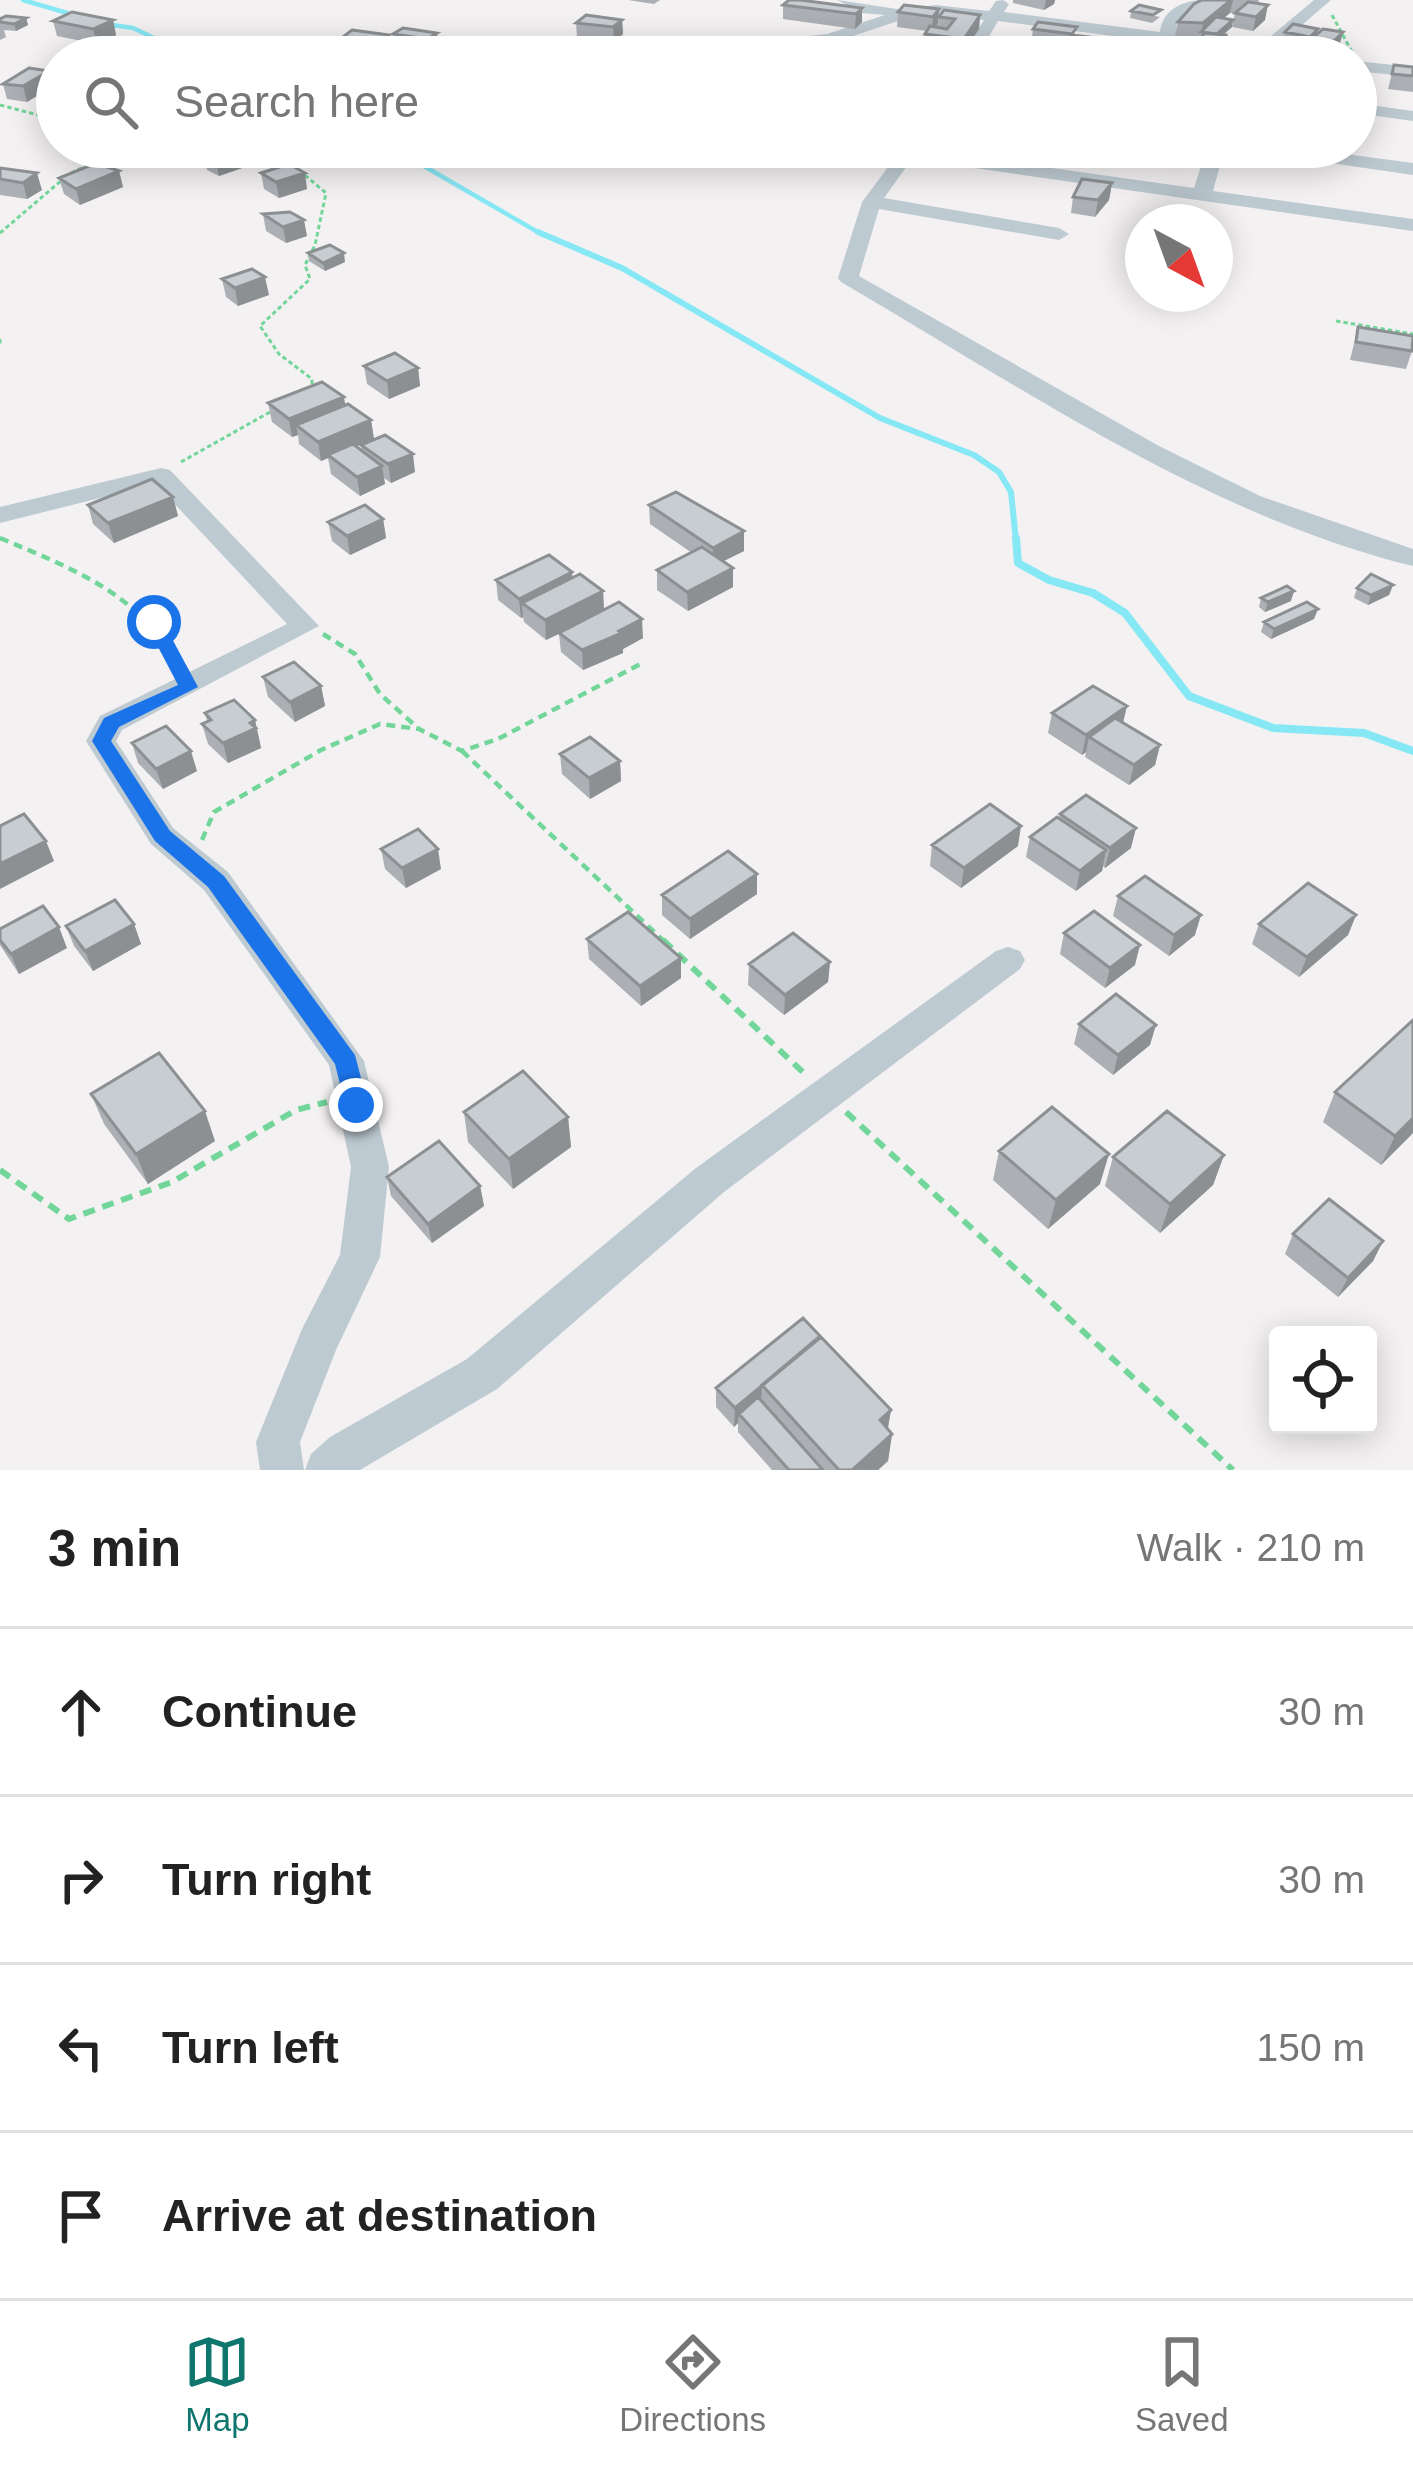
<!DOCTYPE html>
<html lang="en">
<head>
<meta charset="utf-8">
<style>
  body { margin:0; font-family:Helvetica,sans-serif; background:#f6f6f6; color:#222 }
  .controls { position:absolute; right:36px; bottom:36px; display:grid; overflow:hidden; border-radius:12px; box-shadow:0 6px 30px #0003 }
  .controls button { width:108px; height:108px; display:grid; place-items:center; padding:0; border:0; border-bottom:3px solid #e0e0e0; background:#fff; color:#222; font:60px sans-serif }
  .compass { position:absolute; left:1125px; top:204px; width:108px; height:108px; border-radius:50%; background:#fff; box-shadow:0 6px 30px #0003; rotate:139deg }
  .stop { position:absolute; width:36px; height:36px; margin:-27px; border:9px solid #1a73e8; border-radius:50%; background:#fff }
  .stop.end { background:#1a73e8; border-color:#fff; box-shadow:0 3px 12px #0008 }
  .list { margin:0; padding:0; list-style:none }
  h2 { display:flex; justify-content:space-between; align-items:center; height:156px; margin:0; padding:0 48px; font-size:51px }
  h2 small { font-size:39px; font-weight:400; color:#767676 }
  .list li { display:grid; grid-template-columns:78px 1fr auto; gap:36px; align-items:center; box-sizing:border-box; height:168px; padding:0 48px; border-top:3px solid #e0e0e0 }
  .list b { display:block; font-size:45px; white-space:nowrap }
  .list em { font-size:39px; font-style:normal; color:#767676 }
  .icon { flex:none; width:66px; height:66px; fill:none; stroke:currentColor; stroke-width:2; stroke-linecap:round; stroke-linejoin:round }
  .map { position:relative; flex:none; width:1413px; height:1470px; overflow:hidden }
  .search { position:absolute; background:#fff; box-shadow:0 6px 30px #0003; left:36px; right:36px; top:36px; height:132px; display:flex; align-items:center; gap:30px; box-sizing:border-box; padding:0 42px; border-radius:66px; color:#767676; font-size:45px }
  .sheet { height:828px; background:#fff }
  nav { display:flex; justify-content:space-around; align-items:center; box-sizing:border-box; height:168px; border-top:3px solid #e0e0e0; background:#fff; font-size:33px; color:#767676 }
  nav a { display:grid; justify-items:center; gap:6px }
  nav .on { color:#0f766e }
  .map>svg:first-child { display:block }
</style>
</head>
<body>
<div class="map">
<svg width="1413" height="1470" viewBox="0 0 1413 1470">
  <rect width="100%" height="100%" fill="#f4f1f2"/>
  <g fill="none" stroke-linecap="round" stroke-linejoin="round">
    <!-- stream-far2 -->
    <path stroke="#87e8f5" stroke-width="4.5" d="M23 0 74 15
      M106 24 133 28 194 57
      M391 147 543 235"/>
    <!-- stream-far1 -->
    <path stroke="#87e8f5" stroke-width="6" d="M538 232 622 268 880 418 974 455 999 472 1011 492 1016 541"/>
    <!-- stream -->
    <path stroke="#87e8f5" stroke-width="8" d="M1016 538 1018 563 1049 580 1093 593 1125 613 1189 696 1273 728 1364 733 1413 751"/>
    <!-- path-far2 -->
    <path stroke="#72d69b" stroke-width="3" stroke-dasharray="4.5 3" stroke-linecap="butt" d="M1332 15 1352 52
      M0 105 57 120
      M278 147 274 149 326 193 315 245 305 265 310 279 260 326 279 354 312 379V391
      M71 173 126 147
      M0 233 62 180
      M1336 321 1413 334
      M0 339V346
      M181 462 270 412
      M0 538 7 541"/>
    <!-- path-far1 -->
    <path stroke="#72d69b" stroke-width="4.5" stroke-dasharray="9 6" stroke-linecap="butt" d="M0 538C73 569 139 593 179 666
      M323 634 355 654 380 694 419 729
      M462 751 666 943
      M202 840 214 812 321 750 380 724 419 729 462 751 498 739 644 662"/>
    <!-- path -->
    <path stroke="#72d69b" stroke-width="6" stroke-dasharray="12 8" stroke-linecap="butt" d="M663 940 807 1076
      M846 1112 1233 1470
      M0 1170 69 1219 172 1182 296 1110 327 1102"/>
    <!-- minor -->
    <path fill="#becad2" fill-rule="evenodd" d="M837 0 904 10 935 5 989 11 996 1 1003 0 1009 4 1004 12 1160 32C1162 10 1183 0 1204 0L1177 23 1176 34 1258 47 1314 0H1331L1274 49 1302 57H1247L1175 44 1172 54 1166 56 1158 51 1159 42 998 21 977 57H961L984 20 935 15 901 20 829 44 712 57H661L669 52 827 34 885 15 862 13Z
      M1356 61 1413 67V77L1356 71Z
      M1356 103 1413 111V121L1356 113Z
      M903 147 1194 188 1207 147H1225L1213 191 1413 219V231L912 159 884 198 1059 228 1069 234 1059 240 879 209 859 276 1159 446 1260 496 1413 549V566C1206 515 1023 388 841 282L838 278 862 202Z
      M1245 147H1293L1413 163V175L1254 152Z
      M161 468 170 470 319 626 122 730 116 741 173 828 228 872 364 1061 389 1167 380 1257 336 1350 300 1442 304 1470H260L256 1442 302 1329 340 1255 351 1167 329 1065 204 890 151 844 86 741 100 716 287 624 156 484 0 523V507Z
      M1008 947 1020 951 1025 960 1020 969 724 1192 497 1389 360 1470H305L311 1454 330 1437 467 1359 696 1168 996 951Z"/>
  </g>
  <!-- wall -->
  <path fill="#acb0b5" d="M628 0H660L654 4Z
    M1013 0H1055L1054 4 1044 10 1013 3Z
    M1202 0H1259L1258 3 1265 20 1253 31 1232 27 1235 13H1230L1224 18 1232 27 1223 35V47L1227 38 1240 57H1194L1201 40 1200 37 1175 36 1178 22Z
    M783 5 862 8V22L855 29 783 19Z
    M939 9 938 25 939 17 980 15 979 29 962 54 923 49 925 34 927 31 897 27 898 12Z
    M1131 11 1160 17 1152 23 1130 18Z
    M26 18 28 25 16 31 4 30 6 37 0 40V19Z
    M113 20 116 35 97 44 57 36 53 21Z
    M622 20 623 34 614 42 577 37 576 23Z
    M1033 29 1089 37 1087 52 1084 57H1062L1063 48 1031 44Z
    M1323 29 1339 47 1330 56 1310 52 1312 46 1306 51 1282 46 1285 32 1317 34Z
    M437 33 438 48 429 54 395 49 393 34Z
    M389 35 391 49 382 56 345 51 343 37Z
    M1140 42 1138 57H1109L1110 49Z
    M790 48 789 57H745V50Z
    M1394 65 1413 67V92L1388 89Z
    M3 84 53 86 27 102 7 99Z
    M160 147H182L175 152 161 150Z
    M206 147H221L248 166 219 176 207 170 204 154 218 149Z
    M704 147 693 159 676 157V149Z
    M0 168 42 190 27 199 0 195Z
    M119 171 123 187 80 205 64 194 59 178Z
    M261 173 307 189 279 198 264 189Z
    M1112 183 1109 200 1095 217 1071 213 1073 197Z
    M263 214 307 236 286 243 266 231Z
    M308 253 345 262 325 271 309 261Z
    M222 279 269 295 238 306 226 297Z
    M1358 327 1412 351 1406 369 1350 360Z
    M364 366 418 368 420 386 389 399 367 384Z
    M268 403 345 405 371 420 374 439 356 446 362 451 361 445 415 472 391 483 384 478 385 484 360 496 331 474 328 458 321 461 299 444 298 435 292 437 272 422Z
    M173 497 178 516 114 543 93 524 88 505Z
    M649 505 744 551 723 561 733 587 688 611 657 590V570L692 553 650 524Z
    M383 519 386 538 350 555 332 541 328 522Z
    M573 578 603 591 604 610 643 638 623 649V653L583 670 561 652 559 634 546 640 524 622 523 617 521 618 498 600 496 580Z
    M1393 585 1389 595 1368 605 1354 598 1357 588Z
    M1261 598 1291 601 1265 612 1259 607Z
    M1314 619 1271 639 1261 632 1264 622Z
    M263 677 321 686 325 706 295 722 268 697Z
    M1127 706 1123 723 1160 745 1155 765 1129 785 1085 757 1086 752 1082 755 1048 733 1052 713Z
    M205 713 255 720 261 748 228 763 208 744 202 724 207 721Z
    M132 743 197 771 163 789 138 763Z
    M560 754 620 761 621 781 590 799 562 774Z
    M1060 814 1131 848 1105 868 1103 866 1102 871 1076 891 1026 857 1030 837 1059 819Z
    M932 845 1018 846 961 888 930 866Z
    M381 849 441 869 406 888 385 869Z
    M757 894 690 939 662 915V895Z
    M1118 896 1195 935 1169 956 1113 916Z
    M1356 915 1348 935 1299 977 1252 944 1259 924Z
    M134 924 141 944 93 971 74 946 66 926Z
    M0 929 67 948 19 974 0 945Z
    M1064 933 1135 965 1105 988 1060 954Z
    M587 939 681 958V978L641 1006 589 959Z
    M830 962 828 982 784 1015 748 985 749 964Z
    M1079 1024 1150 1045 1113 1075 1074 1044Z
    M1335 1092 1413 1133 1381 1165 1323 1122Z
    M91 1094 215 1141 148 1184 104 1124Z
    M464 1112 568 1117 571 1147 513 1189 468 1142Z
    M999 1151 1100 1184 1048 1229 993 1180Z
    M1224 1155 1213 1185 1160 1233 1105 1186 1113 1157Z
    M387 1177 480 1186 484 1206 432 1243 391 1196Z
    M1293 1234 1383 1241 1373 1261 1338 1297 1285 1254Z
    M803 1318 891 1410 888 1429 892 1434 888 1461 878 1470H772L738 1432V1423L734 1427 716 1407V1388Z"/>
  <!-- shaded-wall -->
  <path fill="#8c9093" d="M1046 0H1055L1054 4 1044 10Z
    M1233 0 1230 13 1206 33 1202 32 1203 23Z
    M1268 5 1265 20 1253 31 1256 17Z
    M862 8V22L855 29 856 14Z
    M939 9 938 23 932 31 933 17Z
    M980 15 979 29 962 54 964 39Z
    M26 18 28 25 16 31 14 24Z
    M113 20 116 35 97 44 93 29Z
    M622 20 623 34 614 42 613 27Z
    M1233 20 1232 27 1214 42 1216 35Z
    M1318 29 1312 46 1306 51 1310 37Z
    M1343 32 1339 47 1330 56 1334 41Z
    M437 33 438 48 429 54 427 39Z
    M389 35 391 49 382 56 380 41Z
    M1089 37 1087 52 1084 57H1081L1083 48Z
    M49 71 53 86 27 102 23 86Z
    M697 147H704L693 159V151Z
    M245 150 248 166 219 176 216 160Z
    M119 171 123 187 80 205 76 189Z
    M37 173 42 190 27 199 23 183Z
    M305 173 307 189 279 198 276 182Z
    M1112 183 1109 200 1095 217 1098 200Z
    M304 220 307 236 286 243 283 227Z
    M344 253 345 262 325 271 323 263Z
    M265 277 269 295 238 306 235 288Z
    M418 368 420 386 389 399 387 381Z
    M344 397 347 415 296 425 298 435 292 437 289 419Z
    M371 420 374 439 321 461 318 442Z
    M413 454 415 472 391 483 388 464Z
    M382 466 385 484 360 496 357 477Z
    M173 497 178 516 114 543 108 523Z
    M383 519 386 538 350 555 347 536Z
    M744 531V551L712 567 713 548Z
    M733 568V587L688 611 687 592Z
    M572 572 574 592 522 603 523 617 521 618 519 599Z
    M1393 585 1389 595 1368 605 1371 595Z
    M603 591 604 611 546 640 545 620Z
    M1294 591 1291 601 1265 612 1268 602Z
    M1318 609 1314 619 1271 639 1274 629Z
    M642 619 643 638 623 649V653L583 670 582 650Z
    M321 686 325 706 295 722 290 702Z
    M1127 706 1122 726 1089 737 1086 752 1082 755 1086 735Z
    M255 720 261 748 228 763 223 743Z
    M1160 745 1155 765 1129 785 1134 765Z
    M191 751 197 771 163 789 156 769Z
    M620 761 621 781 590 799 589 778Z
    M1021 826 1018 846 961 888 964 868Z
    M1136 828 1131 848 1105 868 1110 848Z
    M46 841 54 861 0 889V864Z
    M438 849 441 869 406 888 402 868Z
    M1106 850 1102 871 1076 891 1080 871Z
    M757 874V894L690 939V919Z
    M1201 915 1195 935 1169 956 1174 935Z
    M1356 915 1348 935 1299 977 1307 957Z
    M134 924 141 944 93 971 85 951Z
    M59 927 67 948 19 974 11 954Z
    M1140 945 1135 965 1105 988 1110 968Z
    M681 958V978L641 1006 640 986Z
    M830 962 828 982 784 1015 785 995Z
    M1156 1025 1150 1045 1113 1075 1118 1055Z
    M205 1111 215 1141 148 1184 136 1154Z
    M568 1117 571 1147 513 1189 509 1159Z
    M1413 1118V1133L1381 1165 1395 1136Z
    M1109 1154 1100 1184 1048 1229 1056 1200Z
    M1224 1155 1213 1185 1160 1233 1170 1204Z
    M480 1186 484 1206 432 1243 428 1224Z
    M1383 1241 1373 1261 1338 1297 1348 1278Z
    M762 1386 761 1404 739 1414 738 1423 734 1427 735 1408Z
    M891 1410 886 1437 880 1420Z
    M892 1434 888 1461 878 1470H852Z"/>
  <!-- building -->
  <path fill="#c8cdd2" stroke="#8c9093" stroke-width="3" d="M789 0H800L862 8 856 14 783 5Z
    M1202 0H1231L1203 23 1178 22 1194 4Z
    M1248 2 1268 5 1256 17 1235 13Z
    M904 5 939 9 933 17 898 12Z
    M1139 5 1161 10 1153 15 1131 11Z
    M944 10 980 15 964 39 925 34 930 26 947 29 955 19 939 17Z
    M72 12 113 20 93 29 53 21Z
    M586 15 622 20 613 27 576 23Z
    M6 16 26 18 14 24 0 22V19Z
    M1216 17 1233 20 1217 34 1201 32Z
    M1038 22 1077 27 1072 34 1033 29Z
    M1293 24 1318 29 1310 37 1285 32Z
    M403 28 437 33 427 39 393 34Z
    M1323 29 1343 32 1334 41 1314 37Z
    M352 30 389 35 380 41 343 37Z
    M1204 33 1226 35 1219 57H1194Z
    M1071 35 1089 37 1083 48 1064 46Z
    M1227 38 1244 40 1239 55 1221 53Z
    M1116 39 1140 42 1135 52 1110 49Z
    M753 44 779 48 767 57 745 50Z
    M782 47 790 48 783 56 788 57H774Z
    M1263 49 1331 57H1260Z
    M873 51 890 53 887 57H868Z
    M1394 65 1413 67V76L1392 74Z
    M29 68 49 71 23 86 3 84Z
    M224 147H238L245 150 216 160 204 154Z
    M678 147H697L693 151 676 149Z
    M96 163 119 171 76 189 59 178Z
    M289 164 305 173 276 182 261 173Z
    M0 168 37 173 23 183 0 179Z
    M1082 179 1112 183 1098 200 1073 197Z
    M290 212 304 220 283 227 263 214Z
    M330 245 344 253 323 263 308 253Z
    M252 269 265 277 235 288 222 279Z
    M1358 327 1413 336 1412 351 1356 342Z
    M395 353 418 368 387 381 364 366Z
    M322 382 344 397 289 419 268 403Z
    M348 404 371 420 318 442 296 425Z
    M385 435 413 454 388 464 361 445Z
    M353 444 382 466 357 477 328 455Z
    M152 479 173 497 108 523 88 505Z
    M676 492 744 531 713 548 649 505Z
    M365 505 383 519 347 536 328 522Z
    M702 547 733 568 687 592 657 570Z
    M549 555 572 572 519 599 496 580Z
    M580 574 603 591 545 620 522 603Z
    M1371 574 1393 585 1371 595 1357 588Z
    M1287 586 1294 591 1268 602 1261 598Z
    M619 602 642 619 619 631 622 633 582 650 559 633Z
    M1307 602 1318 609 1274 629 1264 622Z
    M294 662 321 686 290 702 263 677Z
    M1093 686 1127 706 1086 735 1052 713Z
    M234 700 255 720 250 723 256 728 223 743 202 724 211 720 205 713Z
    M1115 718 1160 745 1134 765 1089 737Z
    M166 726 191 751 156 769 132 743Z
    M590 737 620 761 589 778 560 754Z
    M1086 795 1136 828 1110 848 1060 814Z
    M990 804 1021 826 964 868 932 845Z
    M24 814 46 841 0 864V826Z
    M1057 817 1106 850 1080 871 1030 837Z
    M418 829 438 849 402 868 381 849Z
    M728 851 757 874 690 919 662 895Z
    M1145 876 1201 915 1174 935 1118 896Z
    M1308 883 1356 915 1307 957 1259 924Z
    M115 900 134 924 85 951 66 926Z
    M43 906 59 927 11 954 0 940V929Z
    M1094 911 1140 945 1110 968 1064 933Z
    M628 912 681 958 640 986 587 939Z
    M793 933 830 962 785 995 749 964Z
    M1116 994 1156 1025 1118 1055 1079 1024Z
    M1413 1020V1118L1395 1136 1335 1092Z
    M159 1053 205 1111 136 1154 91 1094Z
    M523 1071 568 1117 509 1159 464 1112Z
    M1052 1107 1109 1154 1056 1200 999 1151Z
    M1167 1111 1224 1155 1170 1204 1113 1157Z
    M439 1141 480 1186 428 1224 387 1177Z
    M1329 1199 1383 1241 1348 1278 1293 1234Z
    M803 1318 821 1337 735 1408 716 1388Z
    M820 1336 891 1410 880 1420 892 1434 852 1470H839L762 1385Z
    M758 1397 823 1470H789L739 1414Z"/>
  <!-- route -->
  <path fill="#1a73e8" d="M154 617 163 622 198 687 119 727 111 741 170 831 224 876 355 1055 368 1105 365 1112H347L335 1064 208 887 155 841 92 741 104 718 178 685 145 622Z"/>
</svg>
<div class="controls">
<button><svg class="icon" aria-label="locate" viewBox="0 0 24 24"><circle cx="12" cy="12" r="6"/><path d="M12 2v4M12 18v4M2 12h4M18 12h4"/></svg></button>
</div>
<svg class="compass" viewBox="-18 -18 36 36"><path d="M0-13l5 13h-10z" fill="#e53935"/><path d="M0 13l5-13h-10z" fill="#767676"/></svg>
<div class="stop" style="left:154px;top:622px"></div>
<div class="stop end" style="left:356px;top:1105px"></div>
<div class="search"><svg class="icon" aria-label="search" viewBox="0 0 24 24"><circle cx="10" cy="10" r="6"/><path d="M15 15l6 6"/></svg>Search here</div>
</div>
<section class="sheet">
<h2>3 min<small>Walk · 210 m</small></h2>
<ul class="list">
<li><svg class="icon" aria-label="ahead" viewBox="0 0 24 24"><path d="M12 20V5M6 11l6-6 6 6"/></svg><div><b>Continue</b></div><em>30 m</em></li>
<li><svg class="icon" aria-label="right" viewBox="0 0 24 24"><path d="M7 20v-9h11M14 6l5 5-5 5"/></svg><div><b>Turn right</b></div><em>30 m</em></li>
<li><svg class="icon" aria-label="left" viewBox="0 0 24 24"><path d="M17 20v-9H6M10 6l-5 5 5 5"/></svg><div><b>Turn left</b></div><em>150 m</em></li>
<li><svg class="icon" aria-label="arrive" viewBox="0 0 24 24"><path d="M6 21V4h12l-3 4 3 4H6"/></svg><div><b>Arrive at destination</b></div></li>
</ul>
</section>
<nav>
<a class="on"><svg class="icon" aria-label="map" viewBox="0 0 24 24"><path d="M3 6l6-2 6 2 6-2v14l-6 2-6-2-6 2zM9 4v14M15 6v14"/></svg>Map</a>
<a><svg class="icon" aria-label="directions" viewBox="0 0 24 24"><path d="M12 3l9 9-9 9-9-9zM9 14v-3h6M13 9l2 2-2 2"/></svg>Directions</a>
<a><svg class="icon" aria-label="saved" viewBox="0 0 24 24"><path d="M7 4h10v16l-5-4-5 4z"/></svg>Saved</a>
</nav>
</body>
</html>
